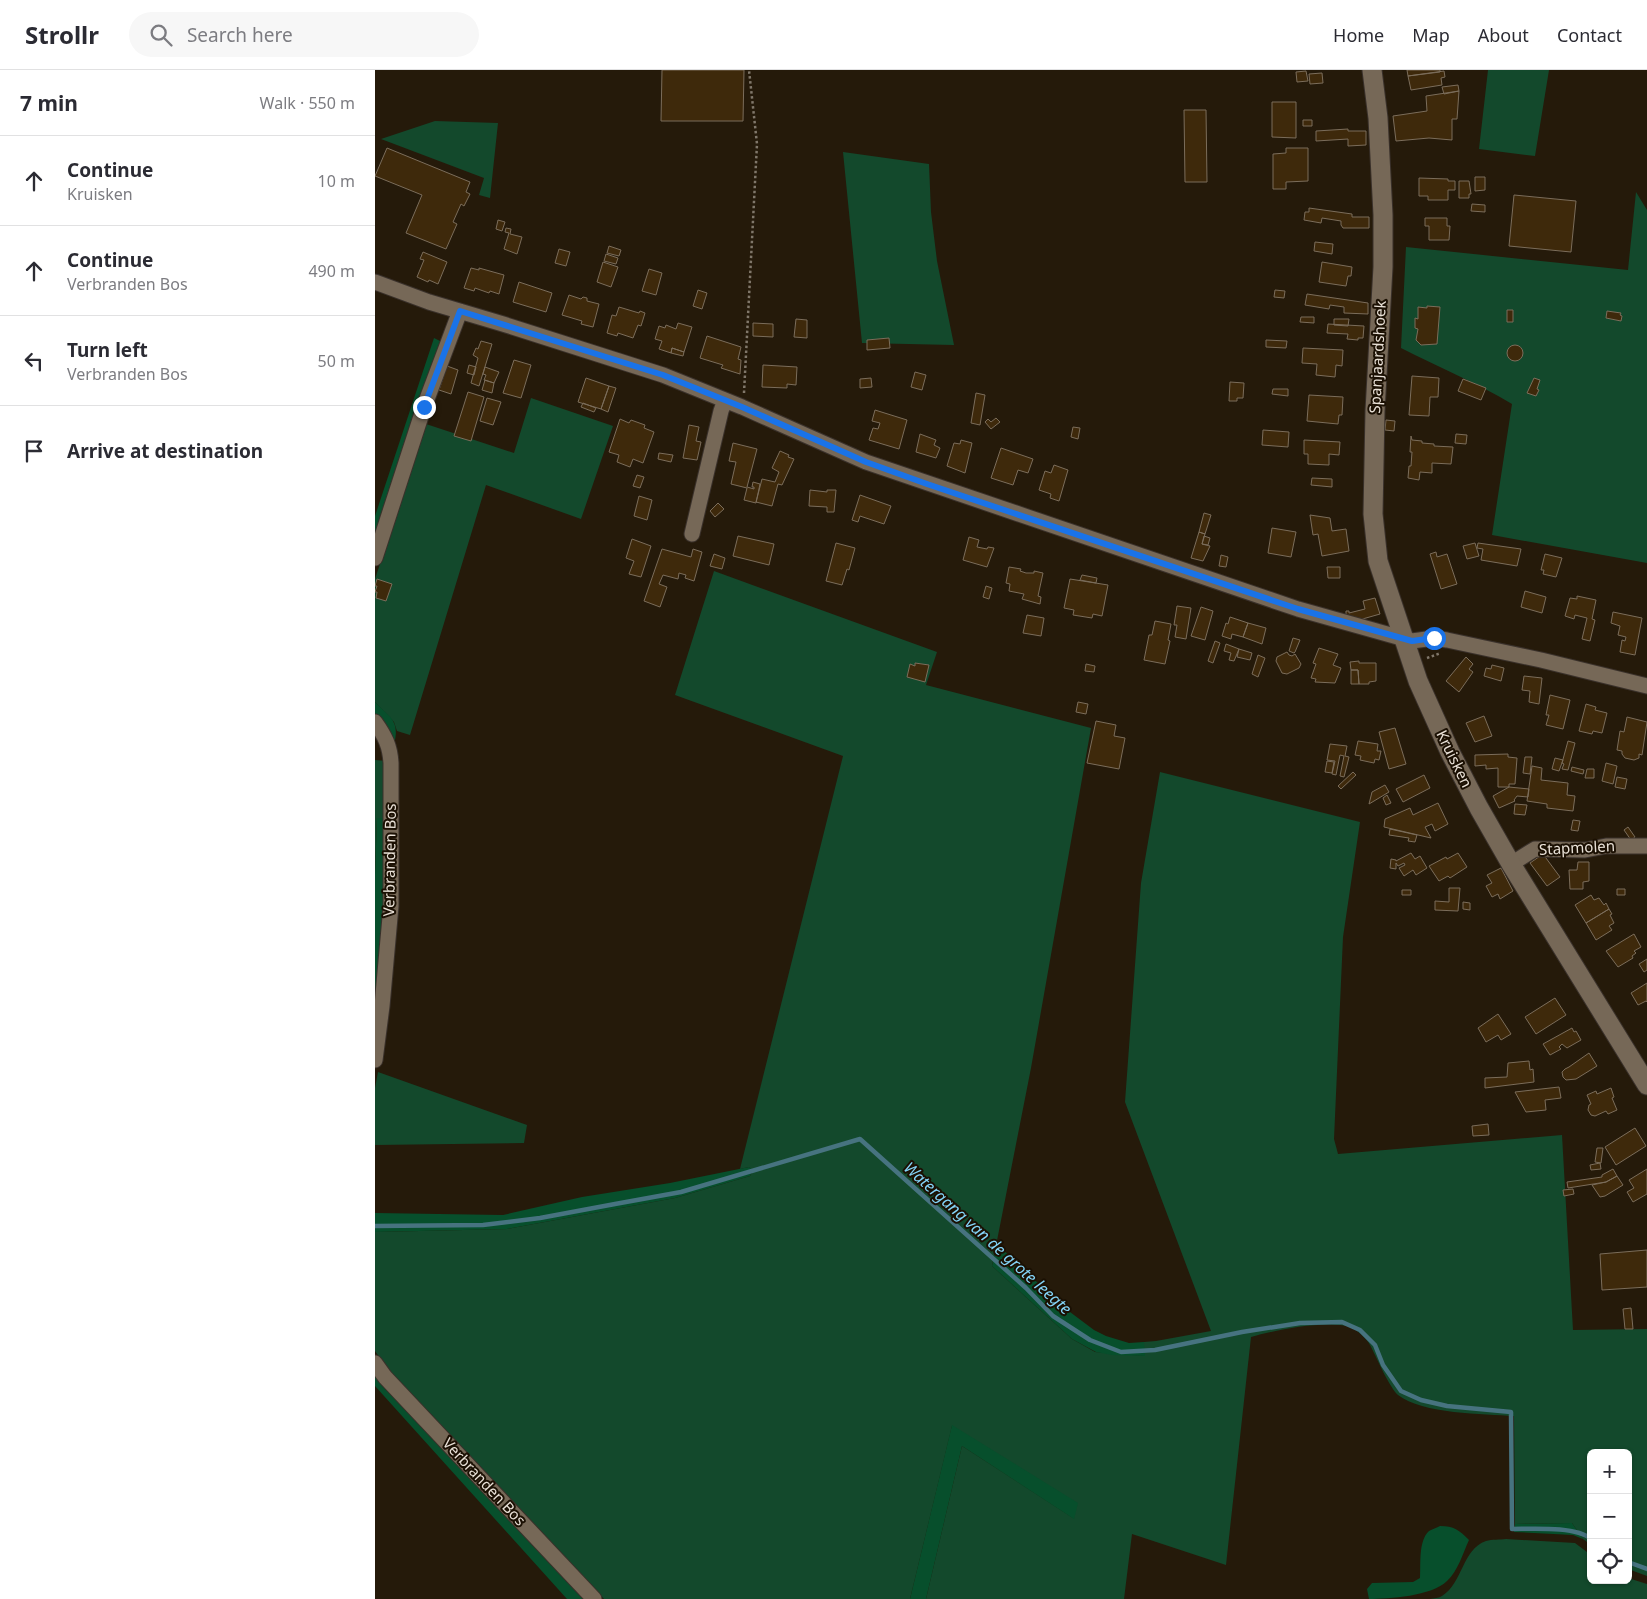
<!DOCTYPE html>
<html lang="en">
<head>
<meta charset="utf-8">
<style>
  body { margin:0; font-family:"Noto Sans",sans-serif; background:#f7f7f7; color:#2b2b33 }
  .controls { position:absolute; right:15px; bottom:15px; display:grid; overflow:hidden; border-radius:8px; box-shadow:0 1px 4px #0004 }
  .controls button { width:45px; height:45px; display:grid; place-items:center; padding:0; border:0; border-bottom:1px solid #e1e1e2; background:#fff; color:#2b2b33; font:25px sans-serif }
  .stop { position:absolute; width:15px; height:15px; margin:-11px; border:4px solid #1a73e8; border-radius:50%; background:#fff }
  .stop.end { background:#1a73e8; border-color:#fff; box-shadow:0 1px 5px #0008 }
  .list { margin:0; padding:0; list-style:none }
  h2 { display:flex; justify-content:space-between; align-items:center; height:65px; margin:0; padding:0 20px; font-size:21px }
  h2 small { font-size:16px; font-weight:400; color:#7c7c81 }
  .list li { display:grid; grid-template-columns:32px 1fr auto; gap:15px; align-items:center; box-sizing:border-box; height:90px; padding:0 20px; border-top:1px solid #e1e1e2 }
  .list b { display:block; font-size:19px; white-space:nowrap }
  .list p { margin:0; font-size:16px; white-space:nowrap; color:#7c7c81 }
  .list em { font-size:16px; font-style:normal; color:#7c7c81 }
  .icon { flex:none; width:28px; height:28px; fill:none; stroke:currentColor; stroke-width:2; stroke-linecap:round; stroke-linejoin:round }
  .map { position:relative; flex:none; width:1272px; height:1529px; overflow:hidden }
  header { display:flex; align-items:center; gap:30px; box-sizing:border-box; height:70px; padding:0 25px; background:#fff; border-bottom:1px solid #e1e1e2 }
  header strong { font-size:24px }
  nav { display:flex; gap:28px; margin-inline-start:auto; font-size:18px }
  .search { width:350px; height:45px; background:#f7f7f7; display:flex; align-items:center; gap:12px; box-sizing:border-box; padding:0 18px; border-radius:28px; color:#7c7c81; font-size:19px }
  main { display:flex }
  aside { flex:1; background:#fff }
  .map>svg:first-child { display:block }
</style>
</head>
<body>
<header>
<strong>Strollr</strong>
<div class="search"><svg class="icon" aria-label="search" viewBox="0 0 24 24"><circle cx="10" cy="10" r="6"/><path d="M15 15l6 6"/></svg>Search here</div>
<nav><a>Home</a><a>Map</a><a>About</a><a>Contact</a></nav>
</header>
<main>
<aside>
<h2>7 min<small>Walk · 550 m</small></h2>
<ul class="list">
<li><svg class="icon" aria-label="ahead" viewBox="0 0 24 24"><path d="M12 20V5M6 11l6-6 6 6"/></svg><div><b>Continue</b><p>Kruisken</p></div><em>10 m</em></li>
<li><svg class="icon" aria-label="ahead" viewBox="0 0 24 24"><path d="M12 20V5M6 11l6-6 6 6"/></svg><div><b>Continue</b><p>Verbranden Bos</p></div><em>490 m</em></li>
<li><svg class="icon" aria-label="left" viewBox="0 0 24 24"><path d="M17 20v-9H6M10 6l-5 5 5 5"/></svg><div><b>Turn left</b><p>Verbranden Bos</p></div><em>50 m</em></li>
<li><svg class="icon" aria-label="arrive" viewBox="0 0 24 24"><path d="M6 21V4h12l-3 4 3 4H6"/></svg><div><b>Arrive at destination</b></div></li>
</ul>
</aside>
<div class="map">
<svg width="1272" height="1529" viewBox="0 0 1272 1529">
  <rect width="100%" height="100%" fill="#251a0a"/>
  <!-- green -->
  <path fill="#13492c" d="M1113 0H1174L1160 86 1104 79Z
    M60 51 123 53 115 128 104 125 109 108 6 69Z
    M468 82 554 94 556 142 562 191 579 275 487 273Z
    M1261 122 1272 140V493L1117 465 1137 334C1102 313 1063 297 1026 278L1031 177 1253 200Z
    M156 328 238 356 206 449 111 415 35 665 22 661 19 652 0 632V509L51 354 139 383Z
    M339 501 562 582 551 615 716 658 656 998 617 1196 697 1269 720 1282 769 1286V1272L781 1271 836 1261 750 1032 766 813 785 702 985 752 968 867 959 1069 963 1084 1187 1065 1198 1260 1272 1259V1506L1253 1499V1383H1216V1475L1208 1469 1197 1453 1140 1454 1139 1346C1109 1344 1047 1344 1023 1325 1014 1317 1001 1286 995 1275 992 1269 981 1259 975 1257 950 1250 901 1260 876 1267L851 1495 757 1464 749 1529H551L587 1376 698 1448 577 1356 535 1529H229L16 1304 0 1281V1162L132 1159 300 1128 375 1106 378 1101 374 1097 365 1099 468 686 300 625Z
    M0 690 12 691V748H2L0 804Z
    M3 1002 152 1055 149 1073 0 1075V1018Z
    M1131 1469 1200 1473 1216 1485V1510H1253V1508L1272 1514V1529H1055C1059 1528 1064 1528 1067 1526 1088 1513 1087 1479 1111 1471 1117 1469 1125 1470 1131 1469Z"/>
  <!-- forest -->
  <path fill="#074f2c" d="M59 268 67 272 0 479V446Z
    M0 632C16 649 25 650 19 675L0 647Z
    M2 748H12L11 838 0 966V804Z
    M374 1097 378 1100 375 1106 300 1128 132 1159 0 1162V1143L128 1145 207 1127 295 1113Z
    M622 1174 687 1236 719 1260 731 1266 754 1273 769 1272 770 1286 737 1285 721 1282 697 1269 617 1196Z
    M0 1301 209 1529H192L0 1316Z
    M577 1355 703 1433 699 1449 587 1376 551 1529H535Z
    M1197 1453 1208 1469 1198 1465 1139 1462 1140 1454Z
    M1065 1456C1079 1456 1084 1460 1094 1470 1088 1483 1083 1501 1072 1511 1057 1526 1014 1529 994 1529L992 1519 997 1513 1038 1512 1045 1508C1046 1495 1043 1471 1054 1461 1057 1459 1062 1458 1065 1456Z"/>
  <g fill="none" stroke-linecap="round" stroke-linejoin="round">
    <!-- stream -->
    <path stroke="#477380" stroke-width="4.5" d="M0 1156 108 1155 165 1148 240 1134 306 1122 485 1069 651 1218 678 1246 715 1270 746 1282 780 1280 867 1262 925 1253 967 1252 985 1260 1000 1275 1008 1295 1026 1321 1046 1330 1072 1336 1136 1342 1137 1459C1157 1459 1201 1456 1216 1469
      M1253 1492 1272 1499"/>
  </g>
  <!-- building -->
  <path fill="#3e290b" stroke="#7b6d5b" d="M287 0H369L368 51H286Z
    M1032 0H1065V2L1033 6Z
    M931 1 933 11 922 12 921 2Z
    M1069 1 1070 7 1066 8 1067 15 1036 20 1033 6Z
    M947 3 948 13 935 14 934 4Z
    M1083 15 1084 21 1069 24 1067 17Z
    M1084 21 1082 49H1077V70L1054 68 1021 71 1018 46 1052 41 1051 26Z
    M897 32H921V68L897 67Z
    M809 40H831L832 112H810Z
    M928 50H937V56H928Z
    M973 59V61H991V75L973 76V69L941 71V61Z
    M12 78 95 112 91 122 95 124 89 136 86 134 78 152 82 154 71 179 31 163 47 125 0 106Z
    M911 78H933V111L911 112V119H898V84L911 83Z
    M1100 107H1110V120L1100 121Z
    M1044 108 1073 109V111H1080V120H1073V130H1053V126H1044Z
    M1084 111H1094L1096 124H1094V128H1084Z
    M1139 125 1201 131 1196 182 1134 176Z
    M1097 134 1110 135V142L1096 141Z
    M934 138 977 144V147H994V158H968L966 155V151L947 148 946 153 929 150 930 142H934Z
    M1050 148H1072V156H1075L1074 170H1054V156H1050Z
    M123 150 130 152 127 161 121 159Z
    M131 158 136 159 135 164 147 167 142 184 129 179 134 163 130 162Z
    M940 172 958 174 957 184 939 181Z
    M234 176 246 180 244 186 232 183Z
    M184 179 195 182 191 196 180 193Z
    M48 182 72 192 63 214 54 210 53 212 42 207 49 190 45 189Z
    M231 184 243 188 241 194 229 191Z
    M228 192 243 197 236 217 222 212Z
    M947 192 977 197 976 206H973L971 216 944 212Z
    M96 198 104 200V198L129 205 124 224 115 221 114 223 100 218 99 221 89 218Z
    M274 199 287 203 281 225 267 221Z
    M144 212 177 223 171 242 138 232Z
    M323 220 332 223 327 239 318 236Z
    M900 220 910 221 909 228 899 227Z
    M932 224 993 233V244L969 243V237L955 235 954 239 930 235Z
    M194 225 206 229 208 227 212 228V231L224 234 218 257 206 254 207 251 187 245Z
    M1052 236 1065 237 1062 274 1046 275 1041 270 1043 259 1040 258V248L1043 249V237L1052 238Z
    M244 237 264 243 265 241 270 243 266 256 263 255 258 268 243 263 242 266 232 263 237 245 241 246Z
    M1132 240H1138V252H1132Z
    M1232 241 1246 243 1245 245 1247 246 1246 251 1231 248Z
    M926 247H939V253L925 252Z
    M421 249 432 250V268L419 267Z
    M959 249H974L973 256 959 255Z
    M303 253 317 257 309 282 297 278 296 283 284 279 287 271 280 269 284 256 290 258 291 255 301 259Z
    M378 253 398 254V267L378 266Z
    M953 254 989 256 988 268H983V270L972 269 973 264 952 263Z
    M332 266 366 277 363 289 366 290 365 304 346 298 348 295 325 288Z
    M514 268 515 278 492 280V270Z
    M891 270 912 271 911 278 891 277Z
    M106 271 117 274 104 316 96 313 103 288 98 285 101 278 103 279Z
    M1132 283a8 8 0 1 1 16 0a8 8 0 1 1-16 0Z
    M297 278 309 282 308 286 296 283Z
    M928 278 968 280 967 296 961 295 960 307 941 305 942 294 927 293Z
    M139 290 156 295 146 328 128 323Z
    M94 295 101 297 99 305 92 303Z
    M388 295 422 297 421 315 412 314V318L387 317Z
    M72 296 83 300 76 324 64 320Z
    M110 297 124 302 119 313 109 310 111 305 108 304Z
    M540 302 551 305 547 320 536 317Z
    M1037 306 1064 308 1063 327H1055L1054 346 1034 345Z
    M211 308 234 316 226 339 203 332Z
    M496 308 497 317 485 318V309Z
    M1159 308 1165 310 1162 319 1164 320 1161 326 1152 323Z
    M1088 309 1111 318 1106 330 1083 321Z
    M110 310 119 313 117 323 107 320Z
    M855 312 869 313 868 328H862V331H854Z
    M234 316 241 318 233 342 226 339Z
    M898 319H913V326L897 324Z
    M93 322 109 327 96 371 79 366Z
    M601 323 610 325 605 355 596 353Z
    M934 325 968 327 967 345H964L963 354 932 351Z
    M112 328 126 332 118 355 105 351Z
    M208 333 221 338 219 342 206 337Z
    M500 340 532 350 524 379 494 370 498 358 503 359 505 353 497 351Z
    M621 348 625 352 616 359 610 352 613 349 616 352Z
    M245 349 254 353 256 350 270 355 269 358 279 362 268 393 258 389 255 397 242 392 244 385 234 382Z
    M1011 350 1020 351 1019 361 1010 360Z
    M314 355 324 357 321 371 326 372 322 390 308 388Z
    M698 357 705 358 703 369 696 367Z
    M888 360 914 362 913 377 887 375Z
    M545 364 561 370 559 375 565 378 561 388 541 382Z
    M1081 364 1092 365 1091 374 1080 373Z
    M1036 366 1037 370 1047 371V373L1059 374V376L1078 377 1076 394 1057 393V403L1045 402 1044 410 1033 408 1034 396H1036L1037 382H1035Z
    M586 370 597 373 590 403 572 396 579 373 585 374Z
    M929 370 965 372 964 385 954 384V395L933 394V384H929Z
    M358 373 382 379 372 417 379 419V417H377L378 412 385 414 381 433 369 430 372 418 356 414 361 392 354 391Z
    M626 378 658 389 653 403 643 400 638 415 616 408Z
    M405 381 414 385 413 387 419 389 407 415 403 414 397 436 381 432 387 409 400 412 404 402 397 398Z
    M284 383 298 385 296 392 283 389Z
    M679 395 693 400 684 431 675 428 676 424 664 420 670 401 676 403Z
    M262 405 269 407 265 418 258 416Z
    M937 408 957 409V417L936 415Z
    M435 420 452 422V420H461L459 442H452V437L434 436Z
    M485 425 516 436 509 454 485 446 483 452 477 450Z
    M264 426 277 430 272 450 259 446Z
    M343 433 349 439 340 447 335 441Z
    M829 443 836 445 830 464 824 462Z
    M935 445 955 448 957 461 971 459 974 481 947 486 943 464 938 465Z
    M897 458 921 462 916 487 893 483Z
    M824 462 830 464 827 474 835 476 828 491 816 488Z
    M363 466 399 474 394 495 358 486Z
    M829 466 835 468 833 475 827 474Z
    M594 467 604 470 602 477 612 479 613 477 619 478 612 497 588 490Z
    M257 469 276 476 266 507 254 504 259 491 251 488Z
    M461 473 480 478 474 500 472 499 467 515 451 511Z
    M1100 473 1104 486 1092 489 1088 476Z
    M1103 473 1146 479 1142 496 1106 490 1108 479 1102 478Z
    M287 479 316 487 318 479 327 482 319 511 310 508 311 505 304 503 303 509 288 505 284 514 292 517 285 537 269 531Z
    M1061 482 1062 487 1072 484 1082 514 1066 519 1055 484Z
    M339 484 350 488 347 499 335 496Z
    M1170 484 1187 488 1181 507 1168 504 1169 500H1166Z
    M846 485 853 487 851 497 844 496Z
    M634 497 646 499 645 501 651 503H659V501L668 503 663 526 666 527 665 534 647 529 649 524 634 521 635 514 631 513Z
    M952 497H965V508H953Z
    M707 505 722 508 721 513 705 510Z
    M2 509 17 514 11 531 1 528 2 522H0L2 516H0Z
    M695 509 733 515 727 546 718 544 717 548 698 545 699 540 689 538Z
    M611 516 617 518 614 529 608 527Z
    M1150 521 1171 527 1167 543 1146 537Z
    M1202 526 1221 530 1217 549 1220 550 1215 571 1207 569 1212 548 1200 545 1199 549 1190 546 1195 528 1202 529Z
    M1000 528 1005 544 984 550 971 547V541H974V543L990 539 988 531Z
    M802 536 816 538 811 569 800 567 802 555H799Z
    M826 537 838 541 830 570 816 566Z
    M1238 542 1267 548 1260 585 1245 582 1247 570 1250 571 1251 567 1243 565 1245 556 1236 553Z
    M652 545 669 548 666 566 648 563Z
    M855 547 873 553 868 567 857 564 856 569 847 566 851 553 853 554Z
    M780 551 796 554 793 570 795 571 790 594 769 590 774 565H777Z
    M873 553 891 558 887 574 868 567Z
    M918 568 925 570 920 582 919 583 914 581Z
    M840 571 845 573 838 593 833 591Z
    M851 574 864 579 859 591 854 590 856 583 849 581Z
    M944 578 963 584 958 595 966 598 960 613 940 612 941 609 936 608 941 594 938 593Z
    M864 579 877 583 875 590 862 587Z
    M912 582 914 585 917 586 920 584 926 594 924 598 912 604 907 603 901 591 902 587Z
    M883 585 890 588 883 607 877 604Z
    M1091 587 1098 594 1094 599 1098 602 1084 622 1071 611Z
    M984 591V593H1001V611L994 612V614H984L983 600H976L975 592Z
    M540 593 554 595 550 612 532 607 535 594 540 596Z
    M711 594 720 596 719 602 710 601Z
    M1117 595 1129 598 1126 611 1109 606 1111 598 1116 599Z
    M976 600H983L984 614H976Z
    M1149 606 1167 608 1164 634 1154 632 1155 621 1147 620Z
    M1175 625 1195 630 1188 659 1171 655 1174 645H1171Z
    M703 632 713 634 711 644 701 642Z
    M1211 634 1221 637 1220 640 1232 643 1227 663 1218 661 1217 664 1204 661Z
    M1109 646 1117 666 1100 672 1091 653Z
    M1252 647 1272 652 1267 685 1264 684V688L1259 690 1250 688 1247 684V681L1242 680 1245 661 1249 662Z
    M721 651 741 655 739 666 750 668 744 699 712 693Z
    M1020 658 1031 694 1014 699 1004 662Z
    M983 671 1003 674 1002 681H1006L1004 690 1000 689 999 693 985 690 986 686 980 685Z
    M1193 671 1200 673 1193 700 1187 699 1189 694 1187 693Z
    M955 674 972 676 970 686 974 687 969 707 965 706 969 686 965 685 961 705 957 704 960 691 952 690Z
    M1133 684V687L1142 688 1140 714H1134V717H1123V698L1111 699V695L1100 696V685Z
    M1150 687H1157L1155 704 1148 703Z
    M1180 688 1188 690 1184 701 1177 699Z
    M952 691 959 692 957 703 950 702Z
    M1231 693 1242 696 1238 714 1227 711Z
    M1157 696 1167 698 1166 710 1193 713 1192 725 1200 726 1198 741 1172 738V734L1152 731Z
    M1197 697 1209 700 1208 704 1196 701Z
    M1212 699H1219V708H1210Z
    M978 702 981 705 966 719 963 716Z
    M1049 705 1055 718 1028 732 1021 719Z
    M1242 707 1252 709 1250 719 1240 717Z
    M1010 715 1014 722 994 734 997 722Z
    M1134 717 1154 719 1153 727 1142 726 1139 730 1140 731 1124 738 1118 726Z
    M1012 725 1016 733 1011 735 1008 728Z
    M1063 733 1073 754 1060 761 1057 754 1050 757 1056 768 1009 757 1010 749 1035 738 1038 745Z
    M1140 734 1152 735 1150 745 1139 744Z
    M1198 750 1205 751 1203 761 1196 760Z
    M1253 757 1260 767 1256 770 1249 760Z
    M1015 759 1042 765 1040 772 1033 771 1034 768 1014 765Z
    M1036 783 1040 789 1045 786 1052 798 1041 805 1038 800 1029 806 1024 798 1030 795 1029 793 1023 796 1021 793V799L1015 798 1016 789 1021 790V791Z
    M1083 783 1092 797 1075 808 1073 806 1064 811 1054 796 1071 787 1072 789Z
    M1168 784 1185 807 1172 816 1155 793Z
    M1203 792H1214V811L1208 812V819H1195L1194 800H1202Z
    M1126 798 1138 821 1125 829 1123 824 1117 827 1111 816 1117 813 1112 805Z
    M1074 818H1085L1083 841 1060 840V831L1074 832Z
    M1242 819H1250V825H1242Z
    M1027 820H1036V825H1027Z
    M1216 825 1219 830 1224 828 1229 835 1231 833 1234 839 1211 853 1200 835Z
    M1088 832 1095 833V840L1088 839Z
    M1234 839 1237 844 1235 845 1239 853 1234 856 1237 860 1221 870 1211 853Z
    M1259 864 1266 877 1259 881 1261 883 1257 886 1258 888 1243 897 1231 881Z
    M1272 889V900L1269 902 1264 894Z
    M1272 913V932L1271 931 1263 935 1256 923Z
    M1180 928 1191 945 1161 964 1150 947Z
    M1123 944 1136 964 1126 970 1123 965 1111 972 1103 958Z
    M1197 958 1199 962 1201 961 1206 970 1192 978 1187 974 1184 977 1186 979 1175 985 1168 974Z
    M1214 983 1222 996 1201 1009 1191 1010 1188 1007 1187 1002 1190 999 1194 997Z
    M1154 991 1155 1000 1158 999 1159 1012 1110 1018V1008L1132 1007 1133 993Z
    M1184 1017 1186 1028 1170 1030 1171 1040 1151 1042 1140 1022Z
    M1236 1018 1239 1027 1237 1028 1242 1040 1233 1044 1231 1041 1220 1046 1216 1045 1213 1040 1214 1035 1216 1034 1212 1025 1221 1021 1222 1024Z
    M1113 1054 1114 1065 1098 1066 1097 1056Z
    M1260 1058 1271 1076 1241 1095 1230 1077Z
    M1222 1078H1228L1226 1093 1220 1092Z
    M1225 1093 1226 1099 1216 1100 1215 1095Z
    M1238 1099 1242 1106 1231 1112 1193 1118 1192 1112 1227 1107V1105Z
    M1272 1099V1124L1258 1132 1252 1122 1259 1118 1254 1110Z
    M1242 1106 1248 1115 1230 1126 1225 1127 1217 1115 1231 1112Z
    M1198 1119 1199 1124 1189 1126 1188 1120Z
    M1272 1180V1217L1227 1220 1225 1184Z
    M1256 1238 1258 1259H1250L1248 1239Z"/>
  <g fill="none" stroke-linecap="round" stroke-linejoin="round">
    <defs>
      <path id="minor" d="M0 212 54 232 128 254 288 305 367 337 491 392 923 539 1037 571 1059 568 1072 570 1166 590 1272 616
        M317 464 346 341 350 330
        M0 488 49 337 85 241
        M0 652C10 666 15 676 16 693V836L7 936 0 990
        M1136 794 1160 779 1210 780 1231 776H1272
        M0 1293 10 1307 219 1529"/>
      <path id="tertiary" d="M997 0 1003 48 1008 145V197L1000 341 998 444 1003 491 1043 611 1075 682 1104 738 1136 794 1272 1015"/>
    </defs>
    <!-- minor casing -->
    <use href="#minor" stroke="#3a312b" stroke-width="17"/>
    <!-- tertiary casing -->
    <use href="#tertiary" stroke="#3a312b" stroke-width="21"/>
    <!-- path -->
    <path stroke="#80776a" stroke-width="2.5" stroke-dasharray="2.5 2.5" stroke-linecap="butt" d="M369 323 382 74 374 0
      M1052 588 1066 583"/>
    <!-- minor -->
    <use href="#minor" stroke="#766857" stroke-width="15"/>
    <!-- tertiary -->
    <use href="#tertiary" stroke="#766857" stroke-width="19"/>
  </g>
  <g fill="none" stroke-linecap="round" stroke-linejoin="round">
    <!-- route -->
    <path stroke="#1a73e8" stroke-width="6" d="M49 337 85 241 288 305 367 337 491 392 552 414 923 539 1037 571 1059 568"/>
  </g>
  <g text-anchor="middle" stroke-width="4" stroke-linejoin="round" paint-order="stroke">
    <!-- street labels -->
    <g font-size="15" fill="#e9e1d7" stroke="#1b1003">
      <text transform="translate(1003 287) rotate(-87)" y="5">Spanjaardshoek</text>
      <text transform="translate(1079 689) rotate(64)" y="5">Kruisken</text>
      <text transform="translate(1202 778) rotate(-3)" y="5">Stapmolen</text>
      <text transform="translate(15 790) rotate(-89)" y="5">Verbranden Bos</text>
      <text transform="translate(109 1412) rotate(47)" y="5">Verbranden Bos</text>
    </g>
    <!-- water labels -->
    <g font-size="16" font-style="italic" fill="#84d5f9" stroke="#1b1003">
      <text transform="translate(613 1168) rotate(42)" y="6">Watergang van de grote leegte</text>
    </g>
  </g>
</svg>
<div class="controls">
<button>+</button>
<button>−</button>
<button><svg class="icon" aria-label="locate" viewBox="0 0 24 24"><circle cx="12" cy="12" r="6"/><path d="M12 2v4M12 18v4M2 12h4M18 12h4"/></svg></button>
</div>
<div class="stop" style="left:1059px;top:568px"></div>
<div class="stop end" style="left:49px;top:337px"></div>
</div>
</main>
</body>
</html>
